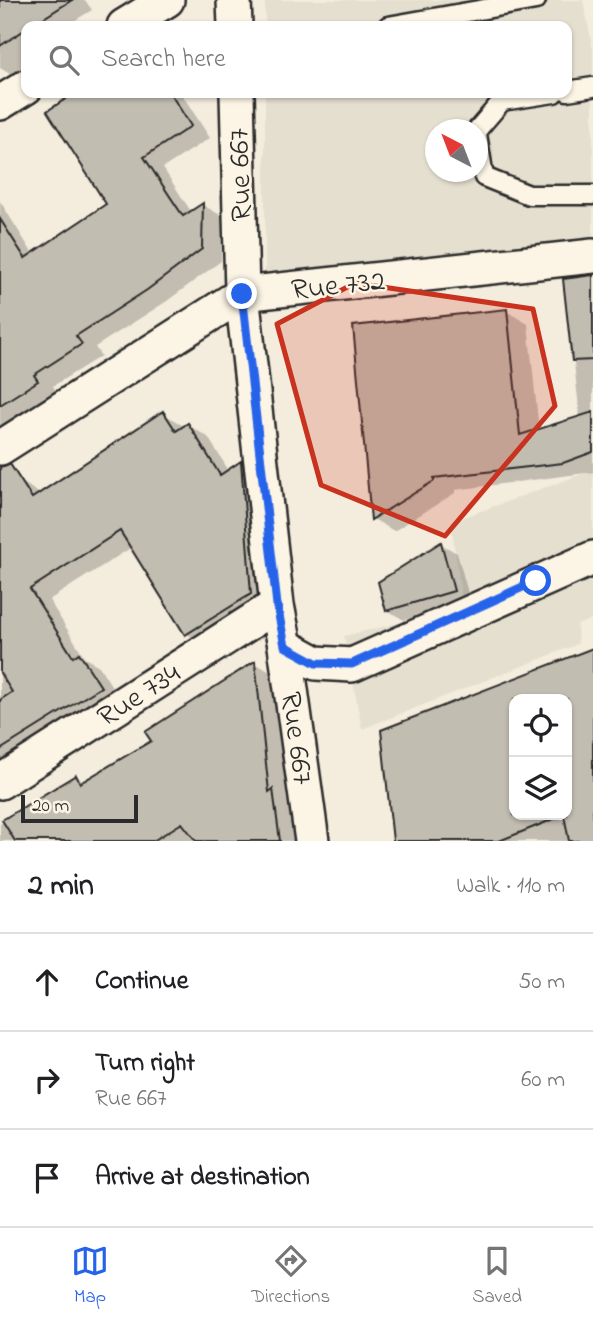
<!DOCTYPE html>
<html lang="en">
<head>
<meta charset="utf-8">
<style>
  body { margin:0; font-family:"Indie Flower",sans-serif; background:#f6f6f6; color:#202124 }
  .controls { position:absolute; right:21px; bottom:21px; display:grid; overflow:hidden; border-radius:14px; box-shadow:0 2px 5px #0004 }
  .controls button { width:63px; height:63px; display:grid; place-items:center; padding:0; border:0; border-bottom:2px solid #e0e0e0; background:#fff; color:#202124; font:35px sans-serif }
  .compass { position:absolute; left:425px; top:119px; width:63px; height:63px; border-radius:50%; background:#fff; box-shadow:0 2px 5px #0004; rotate:318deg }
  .scale { position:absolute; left:21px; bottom:18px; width:117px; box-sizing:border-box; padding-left:7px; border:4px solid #2b2b2b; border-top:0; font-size:19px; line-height:24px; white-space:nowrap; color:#2b2b2b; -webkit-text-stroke:5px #fcf5e5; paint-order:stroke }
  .stop { position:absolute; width:21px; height:21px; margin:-16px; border:5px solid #2563eb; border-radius:50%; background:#fff }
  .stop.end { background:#2563eb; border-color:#fff; box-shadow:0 2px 7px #0008 }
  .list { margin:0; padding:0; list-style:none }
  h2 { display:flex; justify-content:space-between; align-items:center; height:91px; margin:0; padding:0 28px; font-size:30px }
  h2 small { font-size:23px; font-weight:400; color:#757577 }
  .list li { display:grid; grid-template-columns:46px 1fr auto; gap:21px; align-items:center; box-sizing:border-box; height:98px; padding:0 28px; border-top:2px solid #e0e0e0 }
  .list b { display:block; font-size:26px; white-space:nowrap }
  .list p { margin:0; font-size:23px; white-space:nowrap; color:#757577 }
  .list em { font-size:23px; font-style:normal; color:#757577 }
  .icon { flex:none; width:38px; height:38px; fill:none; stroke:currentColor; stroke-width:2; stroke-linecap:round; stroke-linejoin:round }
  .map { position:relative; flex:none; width:593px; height:841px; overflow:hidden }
  .search { position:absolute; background:#fff; box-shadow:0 2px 5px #0004; left:21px; right:21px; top:21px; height:77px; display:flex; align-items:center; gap:18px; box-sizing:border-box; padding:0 24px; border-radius:14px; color:#757577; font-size:26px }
  .sheet { height:385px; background:#fff }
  nav { display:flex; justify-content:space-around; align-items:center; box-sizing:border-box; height:98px; border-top:2px solid #e0e0e0; background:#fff; font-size:19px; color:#757577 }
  nav a { display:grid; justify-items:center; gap:4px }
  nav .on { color:#2563eb }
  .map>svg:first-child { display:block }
</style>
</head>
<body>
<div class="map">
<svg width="593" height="841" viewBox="0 0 593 841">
  <rect width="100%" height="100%" fill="#f4edde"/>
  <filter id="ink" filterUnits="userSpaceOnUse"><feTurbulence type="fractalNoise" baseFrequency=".0143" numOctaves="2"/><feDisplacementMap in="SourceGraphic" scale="14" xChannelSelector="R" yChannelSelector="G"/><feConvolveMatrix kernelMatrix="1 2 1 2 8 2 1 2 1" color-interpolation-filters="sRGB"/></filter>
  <g filter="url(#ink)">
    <!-- built -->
    <path fill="#e5dfd0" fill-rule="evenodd" d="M265 0H583L593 49V237L265 273V93H567V26H265ZM435 130H477V172H435Z
      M593 470V619L577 625 578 644 362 729 344 636 463 608 451 522Z"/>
    <!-- shadow -->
    <path fill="#0003" fill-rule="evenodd" d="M0 0H85L92 10 66 26H26V68L13 76 0 68Z
      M78 93H181L210 138 163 168 192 213 203 205 222 216 221 261 167 301 95 347 101 356 53 386 57 392 0 429V201L33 254 109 205 49 111Z
      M593 277V472L455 490V493L394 531 373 519 506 311 528 324 539 431 580 418 565 280Z
      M163 413 185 427 188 425 208 437 229 471 242 463 261 475 270 606 207 646 187 634 132 547 49 600 85 658 99 666 119 698 0 775V480H19L40 494Z
      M441 544 457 553 470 600 404 620 387 610Z
      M593 650V841H395L383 731ZM514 699H567V815H514Z
      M255 663 274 674 287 799 292 802 297 841H0V824L76 777 85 782 153 741 147 732Z"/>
    <!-- building -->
    <path fill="#c2bdb1" stroke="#2b2b2b" stroke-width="2" d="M0 0H72L31 26H26V29L0 46Z
      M75 93H170L191 126 144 157 183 216 203 203 202 249 147 290 76 336 82 344 34 375 38 381 0 405V219L25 258 106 204 47 111Z
      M593 275V360L572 361 563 279Z
      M507 309 520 435 593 412V452L563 463 434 478V481L371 520 353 326Z
      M163 411 176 431 188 423 220 475 241 461 251 594 185 635 120 531 30 589 73 657 79 653 101 687 0 750V700L12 692 0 673V467L10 464 32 498Z
      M441 542 454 591 386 611 378 582Z
      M593 648V841H569L564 815H567V699H514V815H564L499 841H393L381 730Z
      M255 661 269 792 273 789 280 841H196L182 823 153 841H15L2 820 76 775 80 783 151 741 145 732Z"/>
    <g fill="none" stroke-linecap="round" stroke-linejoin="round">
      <defs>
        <path id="lane" d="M388 26 536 0
          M567 91 593 87
          M477 130 502 101 554 93
          M477 134 484 177 529 195H593"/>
        <path id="street" d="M234 0 235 26
          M124 26 167 0
          M237 93 242 294 277 605 285 646 312 841
          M0 103 26 87
          M0 448 242 294 593 256
          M285 646 316 663 352 665 593 558
          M0 782 277 605"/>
      </defs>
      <!-- lane casing -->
      <use href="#lane" stroke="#2b2b2b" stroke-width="23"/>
      <!-- street casing -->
      <use href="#street" stroke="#2b2b2b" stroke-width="38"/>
      <!-- lane -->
      <use href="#lane" stroke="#fcf5e5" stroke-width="18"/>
      <!-- street -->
      <use href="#street" stroke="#fcf5e5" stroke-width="33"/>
    </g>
  </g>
  <g fill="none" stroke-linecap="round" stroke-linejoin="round" filter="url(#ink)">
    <!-- route -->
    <path stroke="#2563eb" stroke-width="9" d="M242 294 277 605 285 646 316 663 352 664 536 581"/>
  </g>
  <!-- marked area -->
  <path fill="#c8321e" fill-opacity="0.2" stroke="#c8321e" stroke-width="5" stroke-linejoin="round" d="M355 283 533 309 555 406 445 536 321 485 277 324Z"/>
  <g text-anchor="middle" stroke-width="5" stroke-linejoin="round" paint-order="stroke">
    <!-- street labels -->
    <g font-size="30" fill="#2b2b2b" stroke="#fcf5e5">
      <text transform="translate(239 175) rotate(-92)" y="10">Rue 667</text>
      <text transform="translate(338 284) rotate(-6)" y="10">Rue 732</text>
      <text transform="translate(138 694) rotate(-33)" y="10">Rue 734</text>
      <text transform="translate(298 738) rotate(82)" y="10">Rue 667</text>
    </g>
  </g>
</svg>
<div class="controls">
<button><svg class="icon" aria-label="locate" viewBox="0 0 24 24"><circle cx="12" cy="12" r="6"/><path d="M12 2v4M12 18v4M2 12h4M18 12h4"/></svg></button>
<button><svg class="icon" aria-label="layers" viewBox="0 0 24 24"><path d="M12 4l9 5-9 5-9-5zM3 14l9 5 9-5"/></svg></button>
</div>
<svg class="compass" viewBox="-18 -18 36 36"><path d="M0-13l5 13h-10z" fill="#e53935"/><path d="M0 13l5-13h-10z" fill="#757577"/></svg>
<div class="scale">20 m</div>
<div class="stop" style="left:536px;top:581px"></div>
<div class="stop end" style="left:242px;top:294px"></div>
<div class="search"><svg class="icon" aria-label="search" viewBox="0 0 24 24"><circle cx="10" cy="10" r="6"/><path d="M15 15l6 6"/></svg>Search here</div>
</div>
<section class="sheet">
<h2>2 min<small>Walk · 110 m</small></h2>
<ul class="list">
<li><svg class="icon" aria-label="ahead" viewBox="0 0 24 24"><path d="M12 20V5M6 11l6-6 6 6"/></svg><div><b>Continue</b></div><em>50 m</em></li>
<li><svg class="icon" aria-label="right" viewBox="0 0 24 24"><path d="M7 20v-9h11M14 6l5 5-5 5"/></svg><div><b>Turn right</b><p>Rue 667</p></div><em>60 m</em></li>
<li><svg class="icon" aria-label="arrive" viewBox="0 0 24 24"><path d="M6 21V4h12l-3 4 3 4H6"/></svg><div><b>Arrive at destination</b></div></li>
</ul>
</section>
<nav>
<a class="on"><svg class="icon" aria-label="map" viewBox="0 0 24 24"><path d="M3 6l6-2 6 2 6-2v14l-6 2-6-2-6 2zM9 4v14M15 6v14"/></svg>Map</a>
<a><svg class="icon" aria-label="directions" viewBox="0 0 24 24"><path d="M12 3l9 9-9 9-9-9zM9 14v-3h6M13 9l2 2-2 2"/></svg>Directions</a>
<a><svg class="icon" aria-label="saved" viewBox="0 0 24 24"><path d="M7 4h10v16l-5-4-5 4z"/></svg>Saved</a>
</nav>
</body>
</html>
